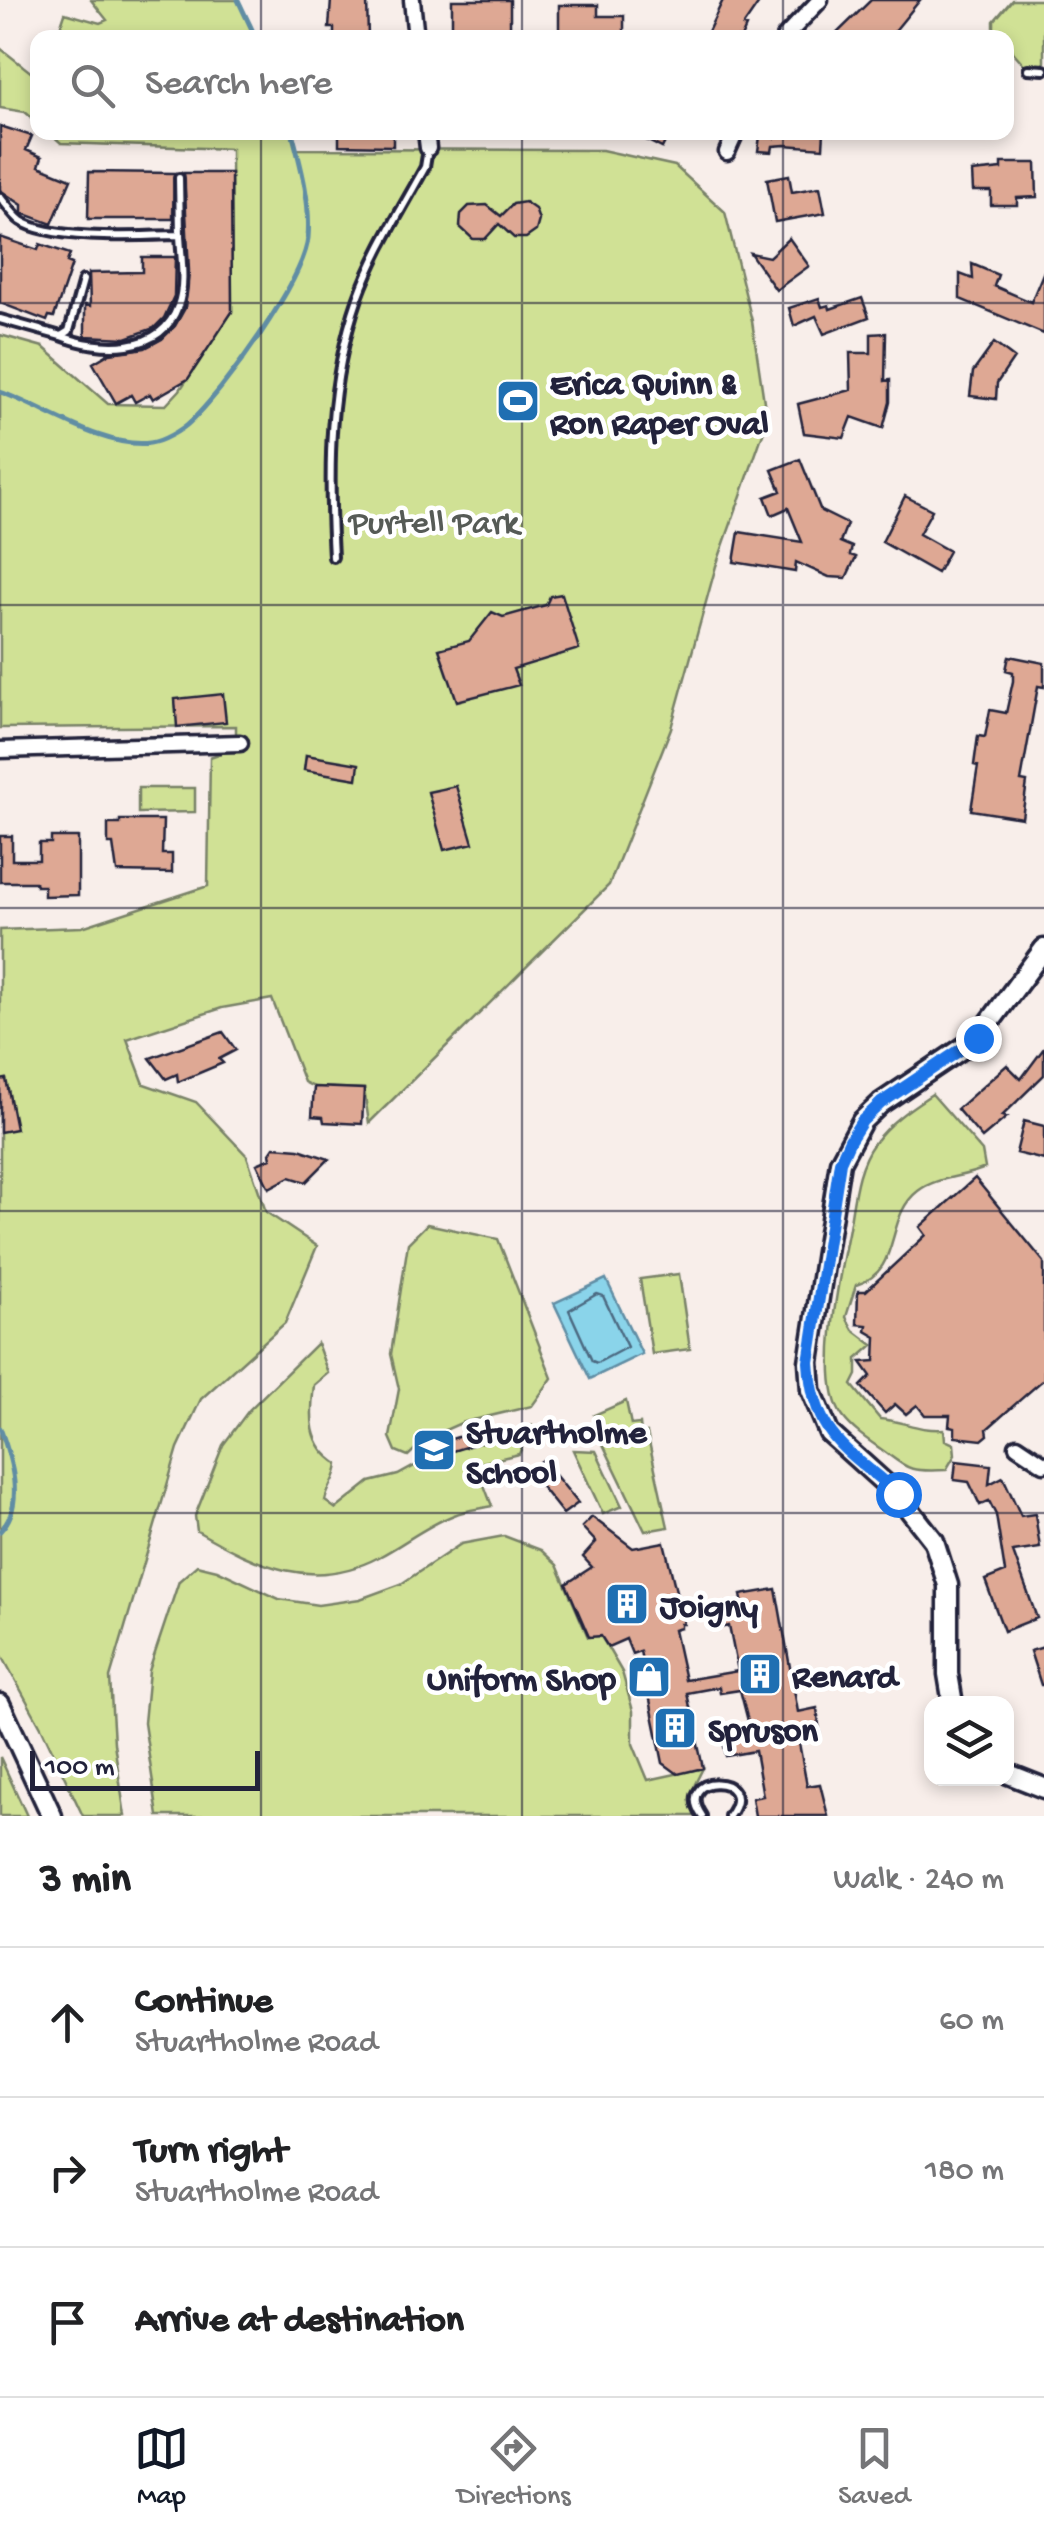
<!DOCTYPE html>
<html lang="en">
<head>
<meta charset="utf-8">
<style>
  body { margin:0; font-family:"Gochi Hand",sans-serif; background:#f2f2f2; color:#202124 }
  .controls { position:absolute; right:30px; bottom:30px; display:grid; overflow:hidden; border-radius:20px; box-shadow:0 5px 15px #0003 }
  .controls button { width:90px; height:90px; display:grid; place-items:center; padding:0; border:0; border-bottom:2px solid #e0e0e0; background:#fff; color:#202124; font:50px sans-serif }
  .scale { position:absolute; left:30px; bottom:25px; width:230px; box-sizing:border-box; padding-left:10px; border:5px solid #22223b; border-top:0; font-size:28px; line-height:35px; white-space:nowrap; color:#22223b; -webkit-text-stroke:8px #fff; paint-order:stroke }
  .stop { position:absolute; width:30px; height:30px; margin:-22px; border:8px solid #1a73e8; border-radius:50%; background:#fff }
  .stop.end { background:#1a73e8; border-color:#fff; box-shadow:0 2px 10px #0008 }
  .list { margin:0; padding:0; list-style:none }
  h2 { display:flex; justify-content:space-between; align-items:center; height:130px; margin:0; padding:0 40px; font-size:42px }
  h2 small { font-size:32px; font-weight:400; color:#757577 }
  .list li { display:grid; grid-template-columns:65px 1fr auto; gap:30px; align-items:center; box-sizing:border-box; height:150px; padding:0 40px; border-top:2px solid #e0e0e0 }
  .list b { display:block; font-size:38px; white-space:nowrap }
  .list p { margin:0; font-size:32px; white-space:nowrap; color:#757577 }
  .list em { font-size:32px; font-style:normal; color:#757577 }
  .icon { flex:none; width:55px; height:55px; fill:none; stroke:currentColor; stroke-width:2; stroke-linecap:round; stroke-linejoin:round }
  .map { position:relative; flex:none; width:1044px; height:1816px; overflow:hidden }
  .search { position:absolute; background:#fff; box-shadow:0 5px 15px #0003; left:30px; right:30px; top:30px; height:110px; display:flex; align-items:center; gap:25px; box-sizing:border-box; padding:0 35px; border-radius:20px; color:#757577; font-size:38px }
  .sheet { height:580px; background:#fff }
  nav { display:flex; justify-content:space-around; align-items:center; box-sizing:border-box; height:140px; border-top:2px solid #e0e0e0; background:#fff; font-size:28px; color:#757577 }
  nav a { display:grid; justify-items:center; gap:5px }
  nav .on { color:#111827 }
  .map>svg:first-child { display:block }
</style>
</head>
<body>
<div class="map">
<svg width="1044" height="1816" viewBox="0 0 1044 1816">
  <rect width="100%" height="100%" fill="#f8eeea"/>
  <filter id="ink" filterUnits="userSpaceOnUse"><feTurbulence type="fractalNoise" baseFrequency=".01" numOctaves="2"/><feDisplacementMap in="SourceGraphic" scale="20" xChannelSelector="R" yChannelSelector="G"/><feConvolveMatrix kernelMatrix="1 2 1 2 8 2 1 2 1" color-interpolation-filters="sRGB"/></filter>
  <g filter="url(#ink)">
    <!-- green -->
    <path fill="#d0e195" stroke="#798268" stroke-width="2.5" d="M91 0H238L256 37H57L65 13 100 23 107 20Z
      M1012 0H1044V62L1039 70 1028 69 1007 45 1006 38 994 34V21Z
      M0 48 37 77V122L25 112 0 108Z
      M50 133H292L296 149 602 150 675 166 725 212 752 321 767 422 716 566 671 728 609 885 369 1123 364 1089 314 1087 304 1082 272 999 222 1008 127 1039 144 1084 196 1102 247 1156 266 1212 317 1246 285 1323 201 1399 178 1448 110 1678 114 1743 125 1816H83L41 1727 0 1652V930L82 927 208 886 210 757 236 748V726L0 728V335L43 347 108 404 166 405 180 390 232 312 231 149 61 143Z
      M138 788H195V812L138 813Z
      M932 1094 982 1151 985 1168C963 1178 938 1176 918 1191 884 1217 903 1271 856 1285L846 1317 853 1330 873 1345 857 1359V1375L852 1385 880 1419C903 1421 920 1431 944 1429L945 1440 954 1444 955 1455 946 1470C906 1472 909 1469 878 1447 865 1438 852 1429 843 1417 817 1383 839 1278 847 1238 854 1206 854 1170 874 1143 889 1122 911 1108 932 1094Z
      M427 1224 498 1239 552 1378 532 1406 461 1423 427 1438 408 1456 396 1451 390 1437 399 1389 391 1354 408 1243Z
      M679 1274 690 1349 652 1354 640 1279Z
      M317 1343 328 1373 314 1385C310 1417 308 1445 338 1464 337 1479 328 1486 325 1501L336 1509 370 1482 398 1475 431 1457 531 1426 519 1454 476 1464 492 1506C479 1509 465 1510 454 1515 427 1525 404 1544 379 1557 313 1592 257 1566 197 1531L195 1516 223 1445 249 1410Z
      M626 1401 631 1425 640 1424 641 1434 647 1433 668 1527 645 1531 600 1438 604 1430 594 1415Z
      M573 1450 596 1451 622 1506 603 1514Z
      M504 1536 541 1550 557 1565 588 1637 601 1636 622 1672 633 1711V1744L648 1780 703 1768 695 1784 690 1804 698 1816H158L144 1723 149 1671 179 1581 197 1565 217 1570 279 1599 318 1605 360 1599 401 1584 461 1544Z
      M0 1757 27 1816H0Z"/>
    <!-- water -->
    <path fill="#8ad4ea" stroke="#608da4" stroke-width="2.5" d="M606 1279 642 1354 590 1379 554 1303Z"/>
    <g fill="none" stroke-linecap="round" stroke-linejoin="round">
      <!-- shore -->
      <path stroke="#4c6981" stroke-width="2.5" d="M597 1294 603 1296 627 1347 597 1363 592 1361 569 1310Z"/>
      <!-- stream -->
      <path stroke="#608da4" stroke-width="5" d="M238 0 256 38
        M0 392C44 407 103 449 150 443 161 442 182 430 190 422 223 392 304 280 308 238 311 202 301 166 292 132
        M0 1428C11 1458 26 1505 0 1531"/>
    </g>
    <!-- building -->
    <path fill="#dea894" stroke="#22223b" stroke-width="2.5" d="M331 0H367L368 38H334V28H329Z
      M452 0H510V38H461V31H452Z
      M723 0H761L743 26 746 27 741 38H705Z
      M871 0H920L889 38H832Z
      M559 5H598V16H624V38H559Z
      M0 126 32 136 26 150 42 157 39 166 71 179 52 224 22 213V205L0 190Z
      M339 132H393V146L339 145Z
      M630 132H670L662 148Z
      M774 132H824L823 148 785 145 773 146 772 152 758 151 760 136 774 138Z
      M1002 163H1036L1037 197 1017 198V205H991V191H973L972 172 1002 169Z
      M89 172 174 173 173 219H88Z
      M184 173H231L232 312 188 379 153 399 150 394 135 402 131 395 116 403 93 363 110 353 145 348 162 339 175 326 185 308 189 271Z
      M789 175 792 192 820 187 825 213 775 222 767 179Z
      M525 202 535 209 539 220 536 231 526 238H514L499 224 485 239H473L460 227 461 214 469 206 487 205 501 216 513 204Z
      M0 237 38 250 40 244 70 254 67 262 72 264 54 317 49 316 47 321 0 303Z
      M789 238 809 266 776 290 750 253 769 257Z
      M142 257H175L174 296 164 318 154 328 126 338 85 336V305L90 306 89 273 142 272Z
      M972 264 998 275 994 286 1031 302 1044 271V334L960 299V274L973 279Z
      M819 298 822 307 829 305 830 309 862 298 869 317 824 334 816 316 794 326 789 308Z
      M886 333 885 381 890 380V402L883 428 852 417 844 438 804 433 798 404 851 390 850 353H871V334Z
      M994 343 1014 358 997 383 996 399 970 396 973 372Z
      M800 459 821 511 847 524 840 542 852 547 850 555 856 557 846 578 829 577 796 562 795 572 734 562 739 532 802 542 788 508 772 515 765 497 781 491 772 470Z
      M905 496 932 510 919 534 949 551 937 573 882 542Z
      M562 594 579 649 513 669 519 685 457 701 439 649 469 641 492 612 503 617 546 605 550 596Z
      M1009 656 1044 663V687L1038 686 1021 781 1027 782 1022 818 971 810 978 766 974 765 978 736 985 737 990 710 1006 713 1013 681V672L1006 670Z
      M223 694 226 722 177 727 175 699Z
      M306 755 359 764 357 779 304 770Z
      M456 786 473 843 444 850 428 792Z
      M120 820H163L162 854H172V873L117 872 113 844H108V824H120Z
      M0 836H12V860H39V843H51V837H78V895L44 896V886H36L35 882H0Z
      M223 1032 236 1050 219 1059 223 1063 178 1082 177 1074 166 1079 150 1058Z
      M1044 1048V1075L1002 1116 1007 1117 982 1138 957 1109 1007 1065 1021 1079Z
      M6 1079 16 1129 0 1132V1080Z
      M314 1087 364 1089 362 1124 324 1122 323 1117 312 1116Z
      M1024 1121 1044 1126V1160L1016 1153Z
      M274 1147 299 1149 329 1159 306 1182 290 1177 269 1188 257 1164 271 1158 270 1153Z
      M975 1178 1044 1262V1379L987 1429 988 1435 982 1440 955 1437V1427L949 1426 950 1415H925L917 1405 906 1414 895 1404 885 1413 861 1386 871 1376 861 1362 875 1361 876 1337 866 1331 867 1325 857 1324 858 1291H866L926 1235 920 1227Z
      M484 1429 488 1440 443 1454 438 1443Z
      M543 1460 578 1503 563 1514 528 1470Z
      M956 1461 991 1465 989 1484 1003 1477 1021 1516 1035 1514 1040 1548 1013 1552 1037 1618 1004 1631 985 1580 1005 1572 996 1515 989 1501 980 1505 969 1482 954 1480Z
      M592 1517 633 1548 664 1542 684 1624H681V1628L674 1630 685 1680 738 1671 729 1626 712 1630 708 1612 743 1605 741 1595 776 1589 798 1712 817 1708 820 1734 799 1743 807 1786 820 1784 828 1816H755L752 1798 763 1796 755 1751 726 1756 721 1730 749 1725 740 1690 720 1693 719 1687 687 1693 703 1768 678 1774 663 1763 640 1651 632 1654 626 1639 608 1647 601 1636 589 1637 566 1584 592 1567 583 1557 596 1542 582 1527Z
      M1044 1647V1685H1041L1030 1651Z"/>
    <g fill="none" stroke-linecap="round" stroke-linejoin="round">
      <defs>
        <path id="service" d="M1028 69 1044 70
          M179 178 180 235
          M0 197C6 204 13 215 21 221 51 241 142 236 180 235 181 258 186 284 178 306 161 355 99 351 61 336
          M0 319 61 336 69 331 83 280
          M333 557C328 467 328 384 358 298 374 253 402 209 425 167L428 149
          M702 1816C672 1772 761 1773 729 1816"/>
        <path id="minor" d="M412 0 416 38
          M784 38 820 0
          M426 132 428 148
          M727 152 736 132
          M0 750 240 743
          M1017 1446 1044 1464"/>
        <path id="secondary" d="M0 1704 52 1816
          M953 1704 948 1674V1585L934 1541 898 1495 829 1433 811 1390 809 1362 840 1162 862 1121 881 1103 978 1038 1044 949
          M1006 1773 1044 1788"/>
      </defs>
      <!-- service casing -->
      <use href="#service" stroke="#22223b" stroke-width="14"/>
      <!-- minor casing -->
      <use href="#minor" stroke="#22223b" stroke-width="21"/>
      <!-- secondary casing -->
      <use href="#secondary" stroke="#22223b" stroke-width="25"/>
      <!-- service -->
      <use href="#service" stroke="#fff" stroke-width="6"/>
      <!-- minor -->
      <use href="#minor" stroke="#fff" stroke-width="14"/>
      <!-- secondary -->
      <use href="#secondary" stroke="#fff" stroke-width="18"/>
    </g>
  </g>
  <g fill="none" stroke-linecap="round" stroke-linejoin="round" filter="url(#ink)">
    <!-- route -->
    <path stroke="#1a73e8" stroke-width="12" d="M898 1494C847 1448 814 1439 809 1362L840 1162 850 1140 862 1121 881 1103 978 1038"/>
  </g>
  <!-- grid -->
  <path fill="none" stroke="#22223b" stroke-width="2.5" stroke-opacity="0.55" d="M261 0V38M522 0V38M783 0V38M261 132V1816M522 132V1816M783 132V1816M0 303H1044M0 605H1044M0 908H1044M0 1211H1044M0 1513H1044"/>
  <!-- icons -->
  <defs>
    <symbol id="stadium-square" viewBox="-11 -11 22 22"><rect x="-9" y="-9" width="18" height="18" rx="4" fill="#1f6fb2" stroke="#fff"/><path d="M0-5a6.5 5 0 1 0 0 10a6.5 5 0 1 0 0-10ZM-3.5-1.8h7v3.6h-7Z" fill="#fff"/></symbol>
    <symbol id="school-square" viewBox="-11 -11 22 22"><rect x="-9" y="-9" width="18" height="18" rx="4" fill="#1f6fb2" stroke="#fff"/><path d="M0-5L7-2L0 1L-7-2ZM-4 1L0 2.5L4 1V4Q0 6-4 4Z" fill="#fff"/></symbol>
    <symbol id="building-square" viewBox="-11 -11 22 22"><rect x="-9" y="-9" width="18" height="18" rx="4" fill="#1f6fb2" stroke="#fff"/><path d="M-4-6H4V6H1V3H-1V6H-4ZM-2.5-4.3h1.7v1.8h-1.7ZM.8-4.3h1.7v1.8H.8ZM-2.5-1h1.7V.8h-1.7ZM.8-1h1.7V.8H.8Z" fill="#fff"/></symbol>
    <symbol id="shop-square" viewBox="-11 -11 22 22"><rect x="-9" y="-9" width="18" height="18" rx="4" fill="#1f6fb2" stroke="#fff"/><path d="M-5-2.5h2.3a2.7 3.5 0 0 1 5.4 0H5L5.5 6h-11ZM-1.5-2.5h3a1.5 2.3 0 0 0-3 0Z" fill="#fff"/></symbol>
  </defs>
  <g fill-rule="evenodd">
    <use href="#stadium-square" x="493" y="376" width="50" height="50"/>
    <use href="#school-square" x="409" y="1425" width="50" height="50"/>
    <use href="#building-square" x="602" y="1579" width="50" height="50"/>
    <use href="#building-square" x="735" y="1649" width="50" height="50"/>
    <use href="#shop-square" x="624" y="1652" width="50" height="50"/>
    <use href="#building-square" x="650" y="1703" width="50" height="50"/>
  </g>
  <g text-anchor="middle" stroke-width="9" stroke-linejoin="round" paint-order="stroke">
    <!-- poi labels -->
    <g font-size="35" font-weight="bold" fill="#22223b" stroke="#fff" text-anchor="start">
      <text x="550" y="393">Erica Quinn &amp;<tspan x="550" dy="40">Ron Raper Oval</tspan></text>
      <text x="466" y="1442">Stuartholme<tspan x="466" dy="40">School</tspan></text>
      <text x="660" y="1616">Joigny</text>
      <text x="792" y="1686">Renard</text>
      <text x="616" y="1689" text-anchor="end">Uniform Shop</text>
      <text x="708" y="1740">Spruson</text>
    </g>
    <!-- park labels -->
    <g font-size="35" fill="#565b56" stroke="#fff">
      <text x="434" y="532">Purtell Park</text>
    </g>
  </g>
</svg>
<div class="controls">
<button><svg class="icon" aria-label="layers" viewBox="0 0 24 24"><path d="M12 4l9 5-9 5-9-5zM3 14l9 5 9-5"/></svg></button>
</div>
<div class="scale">100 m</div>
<div class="stop" style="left:898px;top:1494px"></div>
<div class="stop end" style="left:978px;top:1038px"></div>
<div class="search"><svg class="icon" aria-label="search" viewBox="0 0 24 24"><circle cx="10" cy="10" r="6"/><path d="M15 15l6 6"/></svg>Search here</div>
</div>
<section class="sheet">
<h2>3 min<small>Walk · 240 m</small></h2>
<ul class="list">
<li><svg class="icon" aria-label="ahead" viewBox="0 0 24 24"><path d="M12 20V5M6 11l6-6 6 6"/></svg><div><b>Continue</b><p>Stuartholme Road</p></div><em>60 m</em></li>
<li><svg class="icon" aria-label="right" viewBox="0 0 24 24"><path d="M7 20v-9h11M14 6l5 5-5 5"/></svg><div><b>Turn right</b><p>Stuartholme Road</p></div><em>180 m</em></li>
<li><svg class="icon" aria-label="arrive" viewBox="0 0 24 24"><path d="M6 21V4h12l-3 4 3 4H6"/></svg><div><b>Arrive at destination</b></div></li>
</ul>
</section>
<nav>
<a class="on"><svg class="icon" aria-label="map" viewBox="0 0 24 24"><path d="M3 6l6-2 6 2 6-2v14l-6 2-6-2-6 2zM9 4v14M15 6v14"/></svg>Map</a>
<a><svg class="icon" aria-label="directions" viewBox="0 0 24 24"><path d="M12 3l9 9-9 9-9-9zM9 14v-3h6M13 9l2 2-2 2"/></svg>Directions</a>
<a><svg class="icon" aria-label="saved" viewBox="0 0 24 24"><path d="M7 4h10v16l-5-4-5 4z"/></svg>Saved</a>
</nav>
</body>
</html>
